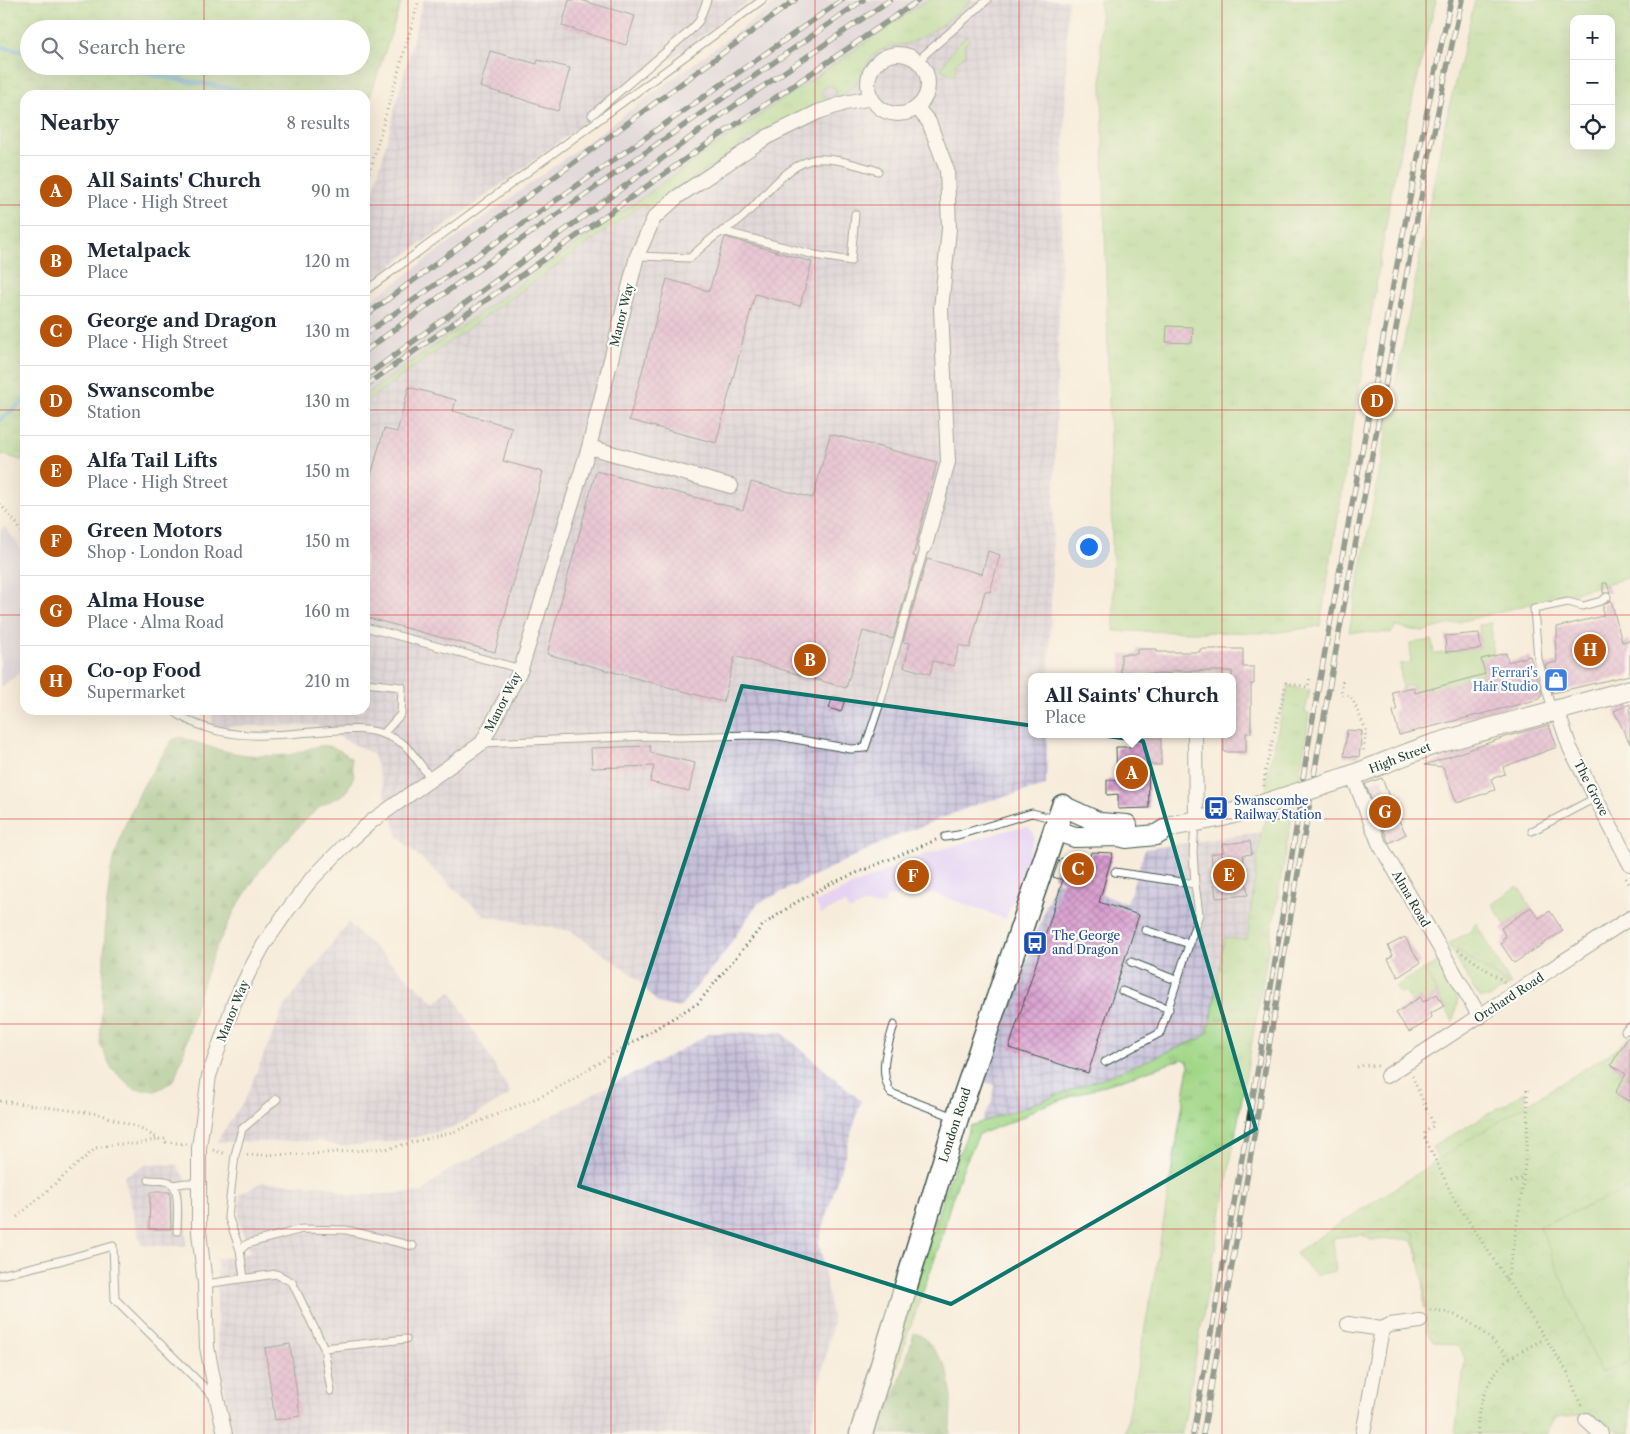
<!DOCTYPE html>
<html lang="en">
<head>
<meta charset="utf-8">
<style>
  body { margin:0; font-family:"Libre Caslon Text",serif; background:#f6f6f7; color:#1f2937 }
  .controls { position:absolute; right:15px; top:15px; display:grid; overflow:hidden; border-radius:10px; box-shadow:0 5px 20px #0002 }
  .controls button { width:45px; height:45px; display:grid; place-items:center; padding:0; border:0; border-bottom:1px solid #e0e1e3; background:#fff; color:#1f2937; font:25px sans-serif }
  .you { position:absolute; left:1088px; top:546px; width:18px; height:18px; margin:-12px; border:4px solid #fff; border-radius:50%; background:#1a73e8; box-shadow:0 0 0 8px #1a73e833 }
  .badge { display:grid; place-items:center; width:32px; height:32px; border-radius:50%; background:#b45309; color:#fff; font-size:16px; font-weight:700 }
  .pin { position:absolute; translate:-50% -50%; border:2px solid #fff; box-shadow:0 1px 5px #0006 }
  .popup { position:absolute; left:1028px; top:673px; width:208px; height:65px; box-sizing:border-box; display:grid; place-content:center; border-radius:10px; background:#fff; filter:drop-shadow(0 1px 4px #0005); font-size:16px; white-space:nowrap; color:#747a83 }
  .popup b { font-size:19px; color:#1f2937 }
  .popup::after { content:''; position:absolute; left:50%; top:100%; margin-left:-10px; border:10px solid transparent; border-top-color:#fff }
  .list { margin:0; padding:0; list-style:none }
  h2 { display:flex; justify-content:space-between; align-items:center; height:65px; margin:0; padding:0 20px; font-size:21px }
  h2 small { font-size:16px; font-weight:400; color:#747a83 }
  .list li { display:grid; grid-template-columns:32px 1fr auto; gap:15px; align-items:center; box-sizing:border-box; height:70px; padding:0 20px; border-top:1px solid #e0e1e3 }
  .list b { display:block; font-size:19px; white-space:nowrap }
  .list p { margin:0; font-size:16px; white-space:nowrap; color:#747a83 }
  .list em { font-size:16px; font-style:normal; color:#747a83 }
  .icon { flex:none; width:28px; height:28px; fill:none; stroke:currentColor; stroke-width:2; stroke-linecap:round; stroke-linejoin:round }
  .map { position:relative; flex:none; width:1630px; height:1434px; overflow:hidden }
  .search { position:absolute; background:#fff; box-shadow:0 5px 20px #0002; left:20px; top:20px; width:350px; height:55px; display:flex; align-items:center; gap:12px; box-sizing:border-box; padding:0 18px; border-radius:28px; color:#747a83; font-size:19px }
  .panel { position:absolute; background:#fff; box-shadow:0 5px 20px #0002; left:20px; top:90px; width:350px; height:625px; border-radius:15px }
  .map>svg:first-child { display:block }
</style>
</head>
<body>
<div class="map">
<svg width="1630" height="1434" viewBox="0 0 1630 1434">
  <defs>
    <pattern id="industrial-grid" width="8" height="8" patternUnits="userSpaceOnUse" patternTransform="scale(1.25)"><rect width="8" height="8" fill="#c7c0d9"/><path d="M0 4h8M4 0v8" fill="none" stroke="#a19db1"/></pattern>
    <pattern id="grass-tufts" width="24" height="20" patternUnits="userSpaceOnUse" patternTransform="scale(1.25)"><rect width="24" height="20" fill="#a2d788"/><path d="M3 7l-1-3M5 7V3M7 7l1-3M15 17l-1-3M17 17v-4M19 17l1-3" fill="none" stroke="#8bb976"/></pattern>
    <pattern id="forest-firs" width="22" height="20" patternUnits="userSpaceOnUse" patternTransform="scale(1.25)"><rect width="22" height="20" fill="#81b874"/><path d="M5 1l3.5 6h-7zM16 11l3.5 6h-7z" fill="#699760"/></pattern>
    <pattern id="wetland-marsh" width="20" height="14" patternUnits="userSpaceOnUse" patternTransform="scale(1.25)"><rect width="20" height="14" fill="#a2d788"/><path d="M1 5h8M5 5V1M11 12h8M15 12V8" fill="none" stroke="#8bb976"/></pattern>
    <pattern id="park-crowns" width="20" height="18" patternUnits="userSpaceOnUse" patternTransform="scale(1.25)"><rect width="20" height="18" fill="#a2d788"/><path d="M2 6a3 3 0 1 1 6 0M12 15a3 3 0 1 1 6 0" fill="none" stroke="#8bb976"/></pattern>
    <pattern id="building-cross-hatch" width="8" height="8" patternUnits="userSpaceOnUse" patternTransform="scale(1.25)"><rect width="8" height="8" fill="#d799cd"/><path d="M0 0l8 8M0 8l8-8" fill="none" stroke="#ae7ea7"/></pattern>
  </defs>
  <rect width="100%" height="100%" fill="#fdfcf7"/>
  <filter id="ink" filterUnits="userSpaceOnUse"><feTurbulence type="fractalNoise" baseFrequency=".02" numOctaves="2"/><feDisplacementMap in="SourceGraphic" scale="10" xChannelSelector="R" yChannelSelector="G"/><feConvolveMatrix kernelMatrix="1 2 1 2 8 2 1 2 1" color-interpolation-filters="sRGB"/></filter>
  <filter id="wash" filterUnits="userSpaceOnUse"><feTurbulence type="fractalNoise" baseFrequency=".0096" numOctaves="4" result="noise"/><feDisplacementMap in="SourceGraphic" scale="20" xChannelSelector="R" yChannelSelector="G"/><feGaussianBlur stdDeviation="1.12" result="paint"/><feColorMatrix in="noise" values="0 0 0 0 0 0 0 0 0 0 0 0 0 0 0 0 0 1.4 0 .05"/><feComposite in="paint" operator="in"/></filter>
  <g filter="url(#wash)">
    <rect width="100%" height="100%" fill="#f7ecdb"/>
    <!-- built -->
    <path fill="#e5d3f1" d="M1028 827 1034 833V838L1006 919 933 893 886 897 884 906 864 904 849 911 845 903 821 914 815 902 926 854 1012 829Z"/>
    <!-- industrial -->
    <path fill="url(#industrial-grid)" d="M423 0H751L365 285V224Z
      M947 0H1068L1049 677H1032V734H1047L1046 786 980 803 889 839 757 904 722 956 679 1008 658 1003 634 976 571 931 484 916 398 837 373 754 316 725 212 726V710H365V402L722 149Z
      M1261 832 1247 940 1224 938 1212 1016 1207 1033 1201 1038 1129 1067 1035 1104 981 1122 991 1104 994 1085 985 1082 1055 880 1127 903 1145 849Z
      M348 923 435 1003 451 991 511 1094 455 1127 414 1138 373 1144 339 1146 319 1141 216 1142 245 1099 284 1007Z
      M781 1032 861 1101 819 1241 833 1323 809 1434H232L217 1335V1259L250 1253 239 1220 240 1194 262 1182 328 1186 350 1196 422 1192 446 1172 600 1090 670 1056 710 1033Z
      M148 1164 177 1165 185 1178 186 1246 141 1245 124 1176Z"/>
    <!-- railway -->
    <path fill="#c7c0d9" d="M780 0H927L698 158 365 395V305Z
      M5 527 25 553V669L0 688V530Z"/>
    <!-- grass -->
    <path fill="url(#grass-tufts)" stroke="#608a5e" fill-rule="evenodd" d="M927 0H972C955 15 937 30 916 40 904 46 890 45 879 51 868 58 866 69 859 79 853 87 845 94 836 99L837 90 831 86H825L821 92 823 97 833 100 771 127 749 139 663 200 651 212 643 204 365 402V395L698 158Z
      M1100 0H1436L1393 182 1320 626 1273 633 1114 631Z
      M1475 0H1630V577L1588 589 1424 631 1412 630 1396 626 1391 633 1349 632 1444 128ZM1574 19H1611V146H1574Z
      M966 36 970 40 964 45 966 54 955 64 958 68 953 75 941 69 953 49Z
      M1288 686 1310 690 1305 712 1309 713 1306 739 1182 1434H1125L1155 1273 1189 1066 1188 1062 1183 1059 1037 1108 1021 1118 979 1134 963 1168 950 1205 941 1241 907 1336 877 1434H868L947 1185 970 1126C1048 1100 1126 1070 1201 1038L1207 1033 1212 1016 1224 938 1247 940 1261 832 1268 815 1266 780Z
      M1476 923 1511 985H1510L1452 946 1449 947 1448 944 1471 931Z
      M1452 947 1507 985 1509 986 1490 997 1481 998 1475 991 1450 948Z
      M1437 962 1458 999 1453 1022 1424 969Z
      M1525 1092 1526 1120 1455 1196 1432 1147Z
      M1400 1222 1425 1239 1424 1308 1423 1269 1418 1261 1416 1247 1412 1241 1405 1239 1371 1240 1360 1234Z"/>
    <!-- forest -->
    <path fill="url(#forest-firs)" stroke="#507a54" d="M181 737C202 745 226 753 248 755 260 756 275 756 287 755 317 750 321 735 351 758L354 776 346 793 321 806 301 824 261 869 235 910 214 952 198 996 184 1052 174 1081 156 1091 134 1089 112 1069 100 1044 106 911 111 869 124 827 143 786 172 740Z
      M914 1333C921 1334 928 1341 932 1347 936 1353 941 1358 944 1363 955 1384 950 1411 950 1434H881L889 1407 900 1380Z"/>
    <!-- wetland -->
    <path fill="url(#wetland-marsh)" stroke="#608a5e" fill-rule="evenodd" d="M0 0H402L365 112V95H25V461L0 454ZM29 29H361V66H29Z"/>
    <!-- park -->
    <path fill="url(#park-crowns)" stroke="#608a5e" d="M1630 1037V1434H1623L1590 1414 1555 1417 1547 1434H1455L1465 1359 1460 1347 1434 1341 1427 1332 1424 1284 1414 1233 1408 1229H1403L1333 1238 1336 1271 1316 1275 1295 1253 1467 1141 1612 1052Z"/>
    <!-- garden -->
    <path fill="#a2d788" stroke="#608a5e" d="M1491 623 1495 669 1476 676 1477 683 1475 692 1471 677 1464 679 1466 688 1418 704 1413 685 1403 687 1404 692H1402L1400 664 1411 663 1410 643 1432 640 1434 654 1480 648 1479 625Z
      M1518 886 1531 907 1505 925 1492 904Z
      M1424 969 1437 993 1429 998 1433 1005 1428 1009 1420 997 1412 1003 1404 992 1400 994 1395 987Z
      M1630 1188V1361L1601 1373 1540 1226Z"/>
    <g fill="none" stroke-linecap="round" stroke-linejoin="round">
      <!-- stream -->
      <path stroke="#5ab1d7" stroke-width="5" d="M0 47 29 52
        M105 66 264 95
        M0 420 25 400"/>
    </g>
    <g id="blocks">
      <!-- building -->
      <path fill="url(#building-cross-hatch)" d="M569 0H580L635 16 626 45 562 26Z
        M490 51 537 64 538 60 570 68 558 111 538 106 539 104 480 87Z
        M725 237 812 262 800 306 755 294 716 443 629 420 667 279 709 291Z
        M1167 326 1193 327 1192 343 1166 342Z
        M409 387 456 400 453 411 512 427 503 461 543 472 495 652 365 617V497L384 429 397 432Z
        M830 434 937 462 913 556 916 557 893 639 863 631 846 688 735 656 723 702 547 654 596 471 743 510 751 482 813 498Z
        M988 551 1000 555 990 592 985 591 970 648 959 645 954 666 933 661 930 674 904 667 910 643 903 642 927 559 982 574Z
        M1603 583H1607L1610 593H1603Z
        M1611 600 1622 642 1630 640V675L1553 693 1545 665 1557 662 1555 640 1557 638V627L1603 616V606Z
        M1479 633 1481 649 1446 652 1445 636Z
        M1137 649H1157V652H1200V649H1243V667H1254V684H1251V733H1246V752H1224V736H1232V671H1172V674H1137V677H1121V654H1137Z
        M1506 653 1508 662 1530 656 1542 694 1540 699 1399 735 1393 711 1397 710 1392 692 1414 687 1415 693 1485 674 1481 659Z
        M833 696 845 699 841 712 829 708Z
        M1630 704V744L1614 711Z
        M1549 725 1557 747 1503 767 1505 774 1491 779 1495 790 1457 803 1443 767 1425 765 1508 736Z
        M1347 730 1362 731 1359 757 1344 756Z
        M1130 734H1148V738H1161V765H1148L1149 808 1118 809V794L1107 795V780H1117L1116 747H1131Z
        M650 746 651 753 695 763 689 791 650 782 654 766 592 768 591 748Z
        M1382 778 1395 813 1406 834 1389 843 1365 784Z
        M1250 841 1252 854 1243 855 1248 895 1216 898 1211 854 1224 852 1222 844Z
        M1091 852 1113 853 1099 902 1139 915 1088 1073 1009 1048 1063 880 1053 877 1059 860 1061 858 1078 863 1090 856Z
        M1531 907 1539 918 1550 911 1563 931 1514 963 1501 944 1504 942 1502 939 1506 937 1501 928Z
        M1405 937 1420 963 1398 977 1388 959 1393 955 1388 946Z
        M1437 994 1444 1006 1431 1013 1432 1017 1427 1022 1409 1032 1396 1013 1420 997 1423 1002Z
        M1630 1034V1102L1615 1093 1626 1074 1611 1065Z
        M150 1192H170L171 1229H149Z
        M290 1344 300 1416 275 1420 265 1348Z"/>
    </g>
  </g>
  <g filter="url(#ink)">
    <use href="#blocks" fill-opacity="0" stroke="#3f574d" stroke-width="1"/>
    <g fill="none" stroke-linecap="round" stroke-linejoin="round">
      <defs>
        <path id="service" d="M920 63 924 55 987 0
          M592 115 691 30 699 21 707 0
          M722 231 815 255 851 261 855 214
          M637 256 690 258C696 252 703 246 710 240 718 233 729 228 738 221 762 202 780 169 811 160 829 155 860 166 878 171
          M365 291 762 0
          M365 627 521 669
          M365 683 402 687 401 714 384 733
          M172 710C217 744 272 735 324 731 356 729 374 726 402 743 412 750 423 769 431 779
          M1552 710 1538 659 1534 609 1568 602 1583 606 1601 601 1607 597
          M482 743 646 736 680 737 751 735 778 736 851 749 865 748 881 700 925 546
          M1532 831 1597 797
          M945 837 958 835 1032 813 1055 819
          M1115 872 1195 884
          M1145 930 1190 944
          M1131 962 1178 981
          M1122 991 1169 1009
          M894 1025C887 1048 878 1071 891 1093L954 1117
          M1625 1031 1630 1027
          M1105 1062 1160 1033 1199 914 1195 884 1193 852 1195 824
          M149 1180C156 1181 167 1179 172 1184 180 1190 177 1221 177 1231
          M173 1185 185 1183H199
          M240 1250 247 1244 302 1229 346 1230 413 1246
          M0 1275 63 1260 113 1246 115 1299 215 1398
          M244 1278 240 1250 228 1216 235 1155 242 1129 277 1099
          M205 1284 276 1274 292 1282 324 1348 331 1391
          M324 1348 406 1339"/>
        <path id="minor" d="M868 84a30 30 0 1 1 60 0a30 30 0 1 1-60 0Z
          M917 108 929 122 947 170 949 229 941 309 948 462 925 546
          M589 447 731 486
          M1557 710 1570 748 1630 864
          M1195 734 1196 821
          M1353 776 1379 843 1480 1017
          M1387 1076 1630 918
          M1348 1324 1382 1329 1390 1325 1420 1321
          M1586 1420 1601 1434
          M225 1434 217 1399 207 1347 205 1284 199 1232V1148L209 1076 234 1003 249 972 263 946 287 911 310 881 343 847 372 821 482 743 521 669 589 447 637 256 654 218 677 197 767 137 818 112 845 103 872 98
          M1363 1434 1382 1329"/>
        <path id="secondary" d="M1332 782C1366 772 1398 756 1432 745 1498 725 1564 709 1630 690
          M1063 806 1100 823 1127 825
          M1054 830 1075 837 1119 836 1126 838 1156 835 1171 826 1223 816 1265 804"/>
        <path id="primary" d="M861 1434 957 1118 1063 806"/>
      </defs>
      <!-- service casing -->
      <use href="#service" stroke="#3f574d" stroke-width="9"/>
      <!-- minor casing -->
      <use href="#minor" stroke="#3f574d" stroke-width="16"/>
      <!-- secondary casing -->
      <use href="#secondary" stroke="#3f574d" stroke-width="22"/>
      <!-- primary casing -->
      <use href="#primary" stroke="#3f574d" stroke-width="25"/>
      <!-- path -->
      <path stroke="#3f574d" stroke-width="3" stroke-dasharray="1 4" stroke-linecap="butt" d="M365 187 419 0
        M0 504 17 524 25 537
        M1343 681 1341 694 1351 696 1366 730 1363 753
        M1264 786 1265 772 1286 683 1308 687 1310 676
        M1626 878 1630 886
        M1458 950 1506 983
        M1357 1067 1363 1065 1378 1066
        M1412 1076 1432 1121 1433 1126 1425 1132 1424 1136 1454 1199 1568 1373 1582 1408
        M0 1101 99 1114 137 1127 159 1139H166V1142L187 1144
        M213 1150 226 1154
        M247 1155 311 1154 391 1148 456 1131 549 1093 698 1003 763 925 795 903 832 883 936 840
        M1511 1182 1523 1178
        M17 1217 96 1148 117 1144H138L158 1139
        M1506 1279 1508 1276C1519 1215 1530 1152 1527 1089
        M1430 1310C1466 1311 1486 1335 1510 1358
        M1478 1434C1476 1406 1487 1376 1510 1358 1521 1351 1533 1345 1544 1339"/>
      <!-- service -->
      <use href="#service" stroke="#fff" stroke-width="7"/>
      <!-- minor -->
      <use href="#minor" stroke="#fff" stroke-width="14"/>
      <!-- secondary -->
      <use href="#secondary" stroke="#fff" stroke-width="20"/>
      <!-- primary -->
      <use href="#primary" stroke="#fff" stroke-width="22"/>
      <defs>
        <path id="rail" d="M365 316 795 0
          M365 334 842 0
          M365 351 456 285 863 0
          M365 377 724 113 890 0
          M365 386 691 155 919 0
          M1314 775C1339 627 1367 481 1395 334 1417 223 1436 110 1462 0
          M1303 778 1311 729 1338 579 1396 270 1429 101 1451 0
          M1193 1434 1259 1062 1300 804
          M1203 1434 1248 1172 1310 801"/>
      </defs>
      <!-- rail casing -->
      <use href="#rail" stroke="#1f3d34" stroke-width="5.5"/>
      <!-- rail -->
      <use href="#rail" stroke="#fdfcf7" stroke-width="4" stroke-dasharray="11" stroke-linecap="butt"/>
      <defs>
        <path id="secondary-bridge" d="M1265 804 1332 782"/>
      </defs>
      <!-- secondary-bridge casing -->
      <use href="#secondary-bridge" stroke="#3f574d" stroke-width="22" stroke-linecap="butt"/>
      <!-- secondary-bridge -->
      <use href="#secondary-bridge" stroke="#fff" stroke-width="20"/>
    </g>
  </g>
  <!-- marked area -->
  <path d="M0 0H1630V1434H0ZM742 686 1143 741 1256 1129 951 1304 579 1186Z" fill="#f7ecdb" fill-opacity=".55" fill-rule="evenodd"/>
  <path fill="none" stroke="#0f766e" stroke-width="4" stroke-linejoin="round" d="M742 686 1143 741 1256 1129 951 1304 579 1186Z"/>
  <!-- grid -->
  <path fill="none" stroke="#d62828" stroke-width="1" stroke-opacity="0.55" d="M204 0V29M408 0V1434M611 0V1434M815 0V1434M1019 0V1434M1222 0V1434M1426 0V1434M204 66V95M0 205H25M365 205H1630M0 410H25M365 410H1630M0 615H25M365 615H1630M204 710V1434M0 819H1630M0 1024H1630M0 1229H1630"/>
  <!-- icons -->
  <defs>
    <symbol id="shop-square" viewBox="-11 -11 22 22"><rect x="-9" y="-9" width="18" height="18" rx="4" fill="#3f7fe0" stroke="#fdfcf7"/><path d="M-5-2.5h2.3a2.7 3.5 0 0 1 5.4 0H5L5.5 6h-11ZM-1.5-2.5h3a1.5 2.3 0 0 0-3 0Z" fill="#fff"/></symbol>
    <symbol id="bus-square" viewBox="-11 -11 22 22"><rect x="-9" y="-9" width="18" height="18" rx="4" fill="#1a4fb4" stroke="#fdfcf7"/><path d="M-5-6H5V4H4V6H2V4H-2V6H-4V4H-5ZM-3.5-4V0h7V-4ZM-3.5 1.2v1.5H-2V1.2ZM2 1.2v1.5H3.5V1.2Z" fill="#fff"/></symbol>
  </defs>
  <g fill-rule="evenodd">
    <use href="#shop-square" x="1542" y="666" width="28" height="28"/>
    <use href="#bus-square" x="1202" y="794" width="28" height="28"/>
    <use href="#bus-square" x="1021" y="929" width="28" height="28"/>
  </g>
  <g text-anchor="middle" stroke-width="4.5" stroke-linejoin="round" paint-order="stroke">
    <!-- street labels -->
    <g font-size="12" fill="#1f3d34" stroke="#fdfcf7">
      <text transform="translate(622 315) rotate(-76)" y="4">Manor Way</text>
      <text transform="translate(503 702) rotate(-63)" y="4">Manor Way</text>
      <text transform="translate(1400 758) rotate(-21)" y="4">High Street</text>
      <text transform="translate(1591 788) rotate(63)" y="4">The Grove</text>
      <text transform="translate(1411 899) rotate(60)" y="4">Alma Road</text>
      <text transform="translate(1509 998) rotate(-33)" y="4">Orchard Road</text>
      <text transform="translate(233 1011) rotate(-68)" y="4">Manor Way</text>
      <text transform="translate(955 1125) rotate(-72)" y="4">London Road</text>
    </g>
    <!-- shop labels -->
    <g font-size="12" fill="#366cbe" stroke="#fdfcf7" text-anchor="end">
      <text x="1538" y="677">Ferrari's<tspan x="1538" dy="14">Hair Studio</tspan></text>
    </g>
    <!-- transit labels -->
    <g font-size="12" fill="#164399" stroke="#fdfcf7" text-anchor="start">
      <text x="1234" y="805">Swanscombe<tspan x="1234" dy="14">Railway Station</tspan></text>
      <text x="1052" y="940">The George<tspan x="1052" dy="14">and Dragon</tspan></text>
    </g>
  </g>
</svg>
<div class="controls">
<button>+</button>
<button>−</button>
<button><svg class="icon" aria-label="locate" viewBox="0 0 24 24"><circle cx="12" cy="12" r="6"/><path d="M12 2v4M12 18v4M2 12h4M18 12h4"/></svg></button>
</div>
<div class="you"></div>
<div class="pin badge" style="left:1132px;top:773px">A</div>
<div class="popup"><b>All Saints' Church</b>Place</div>
<div class="pin badge" style="left:810px;top:660px">B</div>
<div class="pin badge" style="left:1078px;top:869px">C</div>
<div class="pin badge" style="left:1377px;top:401px">D</div>
<div class="pin badge" style="left:1229px;top:875px">E</div>
<div class="pin badge" style="left:913px;top:876px">F</div>
<div class="pin badge" style="left:1385px;top:812px">G</div>
<div class="pin badge" style="left:1590px;top:650px">H</div>
<div class="search"><svg class="icon" aria-label="search" viewBox="0 0 24 24"><circle cx="10" cy="10" r="6"/><path d="M15 15l6 6"/></svg>Search here</div>
<section class="panel">
<h2>Nearby<small>8 results</small></h2>
<ul class="list">
<li><span class="badge">A</span><div><b>All Saints' Church</b><p>Place · High Street</p></div><em>90 m</em></li>
<li><span class="badge">B</span><div><b>Metalpack</b><p>Place</p></div><em>120 m</em></li>
<li><span class="badge">C</span><div><b>George and Dragon</b><p>Place · High Street</p></div><em>130 m</em></li>
<li><span class="badge">D</span><div><b>Swanscombe</b><p>Station</p></div><em>130 m</em></li>
<li><span class="badge">E</span><div><b>Alfa Tail Lifts</b><p>Place · High Street</p></div><em>150 m</em></li>
<li><span class="badge">F</span><div><b>Green Motors</b><p>Shop · London Road</p></div><em>150 m</em></li>
<li><span class="badge">G</span><div><b>Alma House</b><p>Place · Alma Road</p></div><em>160 m</em></li>
<li><span class="badge">H</span><div><b>Co-op Food</b><p>Supermarket</p></div><em>210 m</em></li>
</ul>
</section>
</div>
</body>
</html>
